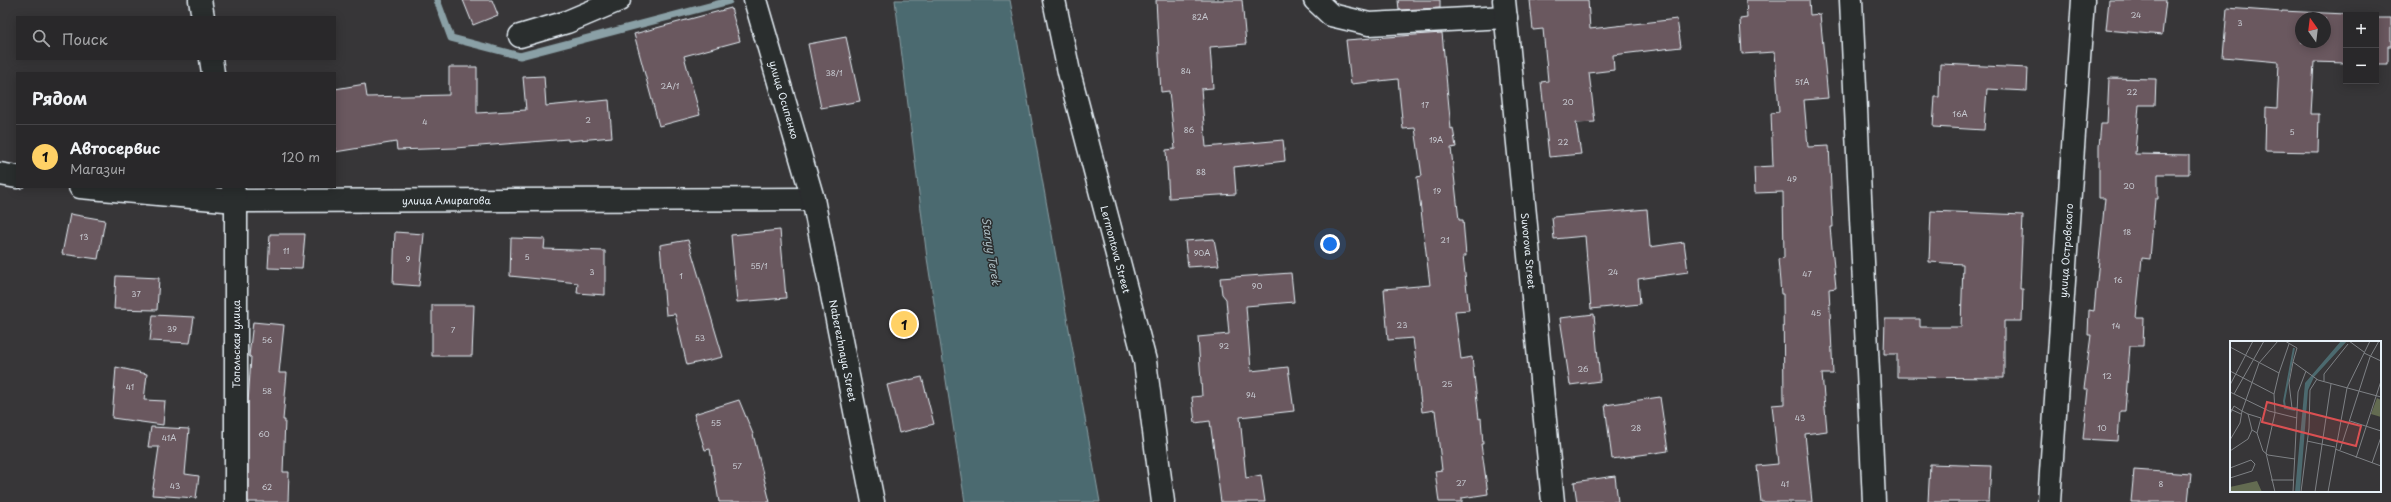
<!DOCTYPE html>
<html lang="ru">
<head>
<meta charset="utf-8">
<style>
  body { margin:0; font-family:"Playpen Sans",sans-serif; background:#313032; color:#f1f3f6 }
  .controls { position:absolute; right:12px; top:12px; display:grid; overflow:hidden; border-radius:0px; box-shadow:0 2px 10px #0003 }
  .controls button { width:36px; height:36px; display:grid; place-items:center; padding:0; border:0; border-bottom:1px solid #454447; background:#29282a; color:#f1f3f6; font:20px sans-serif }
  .compass { position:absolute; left:2295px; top:12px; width:36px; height:36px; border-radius:50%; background:#29282a; box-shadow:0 2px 10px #0003; rotate:346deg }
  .you { position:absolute; left:1330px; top:244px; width:14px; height:14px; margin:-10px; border:3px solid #fff; border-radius:50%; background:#1a73e8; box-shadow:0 0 0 6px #1a73e833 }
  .badge { display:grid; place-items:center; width:26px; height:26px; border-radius:50%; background:#ffd166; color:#111; font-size:13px; font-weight:700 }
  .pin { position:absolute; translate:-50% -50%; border:2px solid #fff; box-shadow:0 1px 4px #0006 }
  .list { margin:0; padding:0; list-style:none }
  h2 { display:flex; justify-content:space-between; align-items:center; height:52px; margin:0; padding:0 16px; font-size:17px }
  h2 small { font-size:13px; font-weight:400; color:#a5a6a8 }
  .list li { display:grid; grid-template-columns:26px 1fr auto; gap:12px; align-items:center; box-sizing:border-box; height:64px; padding:0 16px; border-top:1px solid #454447 }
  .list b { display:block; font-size:15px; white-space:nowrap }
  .list p { margin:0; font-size:13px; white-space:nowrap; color:#a5a6a8 }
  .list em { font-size:13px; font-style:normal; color:#a5a6a8 }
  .icon { flex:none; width:22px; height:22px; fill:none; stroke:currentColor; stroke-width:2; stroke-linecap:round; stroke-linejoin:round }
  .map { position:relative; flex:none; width:2391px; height:502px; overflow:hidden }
  .search { position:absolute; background:#29282a; box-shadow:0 2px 10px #0003; left:16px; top:16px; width:320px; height:44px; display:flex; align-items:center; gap:10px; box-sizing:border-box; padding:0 14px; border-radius:0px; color:#a5a6a8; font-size:15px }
  .panel { position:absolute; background:#29282a; box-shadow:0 2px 10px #0003; left:16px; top:72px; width:320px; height:116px; border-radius:0px }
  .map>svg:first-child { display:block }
</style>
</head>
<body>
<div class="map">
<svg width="2391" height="502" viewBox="0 0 2391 502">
  <rect width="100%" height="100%" fill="#373638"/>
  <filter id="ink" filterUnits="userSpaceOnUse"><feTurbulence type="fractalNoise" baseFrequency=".025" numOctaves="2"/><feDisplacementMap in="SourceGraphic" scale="8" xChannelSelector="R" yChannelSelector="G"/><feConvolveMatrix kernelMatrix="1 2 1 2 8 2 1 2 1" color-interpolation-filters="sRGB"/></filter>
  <g filter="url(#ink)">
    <!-- water -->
    <path fill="#4c6a6f" stroke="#8aa0a6" d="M895 0H1010L1100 502H965L927 258Z"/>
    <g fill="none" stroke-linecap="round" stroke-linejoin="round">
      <!-- stream -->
      <path stroke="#8aa0a6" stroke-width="7" d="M437 0 451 38 520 56 729 1"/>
    </g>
    <!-- building -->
    <path fill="#6a585f" stroke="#e8f1f8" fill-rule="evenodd" d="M463 0H492L498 15 473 25Z
      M1156 0H1242L1246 44 1210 47 1213 88 1201 89 1206 147 1283 140 1285 161 1234 167 1236 194 1169 198 1166 150 1175 149 1169 91 1161 92Z
      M1398 0H1440V8L1399 10Z
      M1530 0H1588L1590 29 1677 19 1681 47 1613 55 1614 70 1589 73 1595 122 1576 123 1581 154 1549 157 1541 82 1548 81 1543 29 1533 30Z
      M1746 0H1809L1810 15 1820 14 1828 98 1804 100 1808 147 1829 146 1833 227H1830L1836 288 1829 289 1833 374H1822L1827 431 1805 434 1812 502H1761L1757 466 1778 464 1772 405 1784 404 1783 294H1781L1778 259 1784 258 1783 192 1755 193 1754 167 1773 166 1771 113 1779 112 1775 52 1742 54 1740 19 1747 18Z
      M2109 0H2166L2162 35 2106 30Z
      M731 8 740 41 684 56 700 115 659 126 634 34Z
      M2227 8 2282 12V11L2346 14V63L2314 62 2311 114H2319L2318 152 2265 151 2266 107 2277 108 2279 62 2223 57ZM2301 18H2325V42H2301Z
      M2376 18H2391V46H2388V64H2376Z
      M1442 33 1451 129 1453 128 1456 147 1451 148 1459 220H1463L1466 256H1463L1469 310 1455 311 1461 359 1472 357 1479 419 1481 418 1483 444H1481L1488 494 1462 498V502H1439L1435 471 1442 470 1435 410 1422 412 1413 338 1388 340 1384 289 1430 285 1417 177 1422 176 1415 128 1403 129 1398 79 1351 84 1346 40Z
      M846 37 860 101 821 108 808 44Z
      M1940 64 2028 68 2027 91 1987 89 1984 130 1933 127 1935 97H1939Z
      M449 67H477V113L526 110 523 77 544 76 546 106 609 100 612 137 568 141V139L455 148 397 150 396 142 335 152V89L365 84 367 97 449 95Z
      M2109 78 2156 79 2155 105H2139L2135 154 2189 155V174H2158V199H2155L2150 259 2142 258 2136 318H2144L2143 346H2130L2125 411H2120L2118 441 2083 439 2088 389H2084L2091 335H2088L2089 310 2094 311 2105 198H2099V147L2101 124H2107Z
      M1647 209 1650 247 1684 242 1688 272 1638 279 1640 304 1591 309 1585 236 1554 239 1552 217Z
      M1931 211 2023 215 2020 289H2023L2022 321H2004V378L1897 377V354H1884L1885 319H1920V327H1961L1963 264 1929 262Z
      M70 214 105 220 98 259 62 254Z
      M780 230 786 298 737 302 731 235Z
      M395 232 424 234 419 286 393 284Z
      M270 234H305L302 269 268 268Z
      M511 238 545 239 544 249 605 251V295L577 293 578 283 510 276Z
      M1214 239 1219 265 1188 267 1185 241Z
      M688 240 723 357 687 365 675 314 666 315 660 245Z
      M1291 273 1294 302 1246 306 1251 371 1288 367 1294 411 1240 417 1246 478 1261 475 1265 502H1221L1210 421 1195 423 1192 397 1202 396 1198 337 1229 334 1226 299 1222 294 1220 278Z
      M116 276 159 278 157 310 114 309Z
      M432 305H474L472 356H432Z
      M1594 314 1600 381 1570 385 1560 318Z
      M153 315 194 317 190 343 150 341Z
      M253 322 284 325 279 373H287L283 420H285L283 472H289L288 502H248V404L251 357 249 356Z
      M116 367 147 374 144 400 165 401 163 425 112 418Z
      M922 377 934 424 899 433 887 385Z
      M1660 397 1668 451 1612 459 1605 405Z
      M739 400 753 434 770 502H719L710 449 705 450 694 414Z
      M151 427 189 429 185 474 199 476 196 498 152 495 159 447H148Z
      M1930 464 1991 466 1989 502H1928Z
      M2134 470 2191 474 2188 502H2131Z
      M1615 476 1618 502H1577L1574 482Z"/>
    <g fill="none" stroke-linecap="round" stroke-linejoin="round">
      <defs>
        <g id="minor">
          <path d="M200 0 203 17"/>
          <path id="s1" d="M1054 0 1069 72 1145 361 1163 502"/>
          <path d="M1315 0 1331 15 1369 24 1506 17"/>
          <path id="s2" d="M1504 0 1553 502"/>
          <path d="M1851 0 1874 502"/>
          <path d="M520 36 567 22 619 0"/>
          <path d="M211 59 213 73"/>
          <path d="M0 174 17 177"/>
          <path id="s3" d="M80 187 236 201 813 199"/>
          <path d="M233 187 236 201V502"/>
          <path id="s4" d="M2049 502 2083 0"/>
        </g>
        <g id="major">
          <path id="s5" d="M755 0 813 199 873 502"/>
        </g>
      </defs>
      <!-- minor casing -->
      <use href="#minor" stroke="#e8f1f8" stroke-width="25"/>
      <!-- major casing -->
      <use href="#major" stroke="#e8f1f8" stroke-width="25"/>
      <!-- minor -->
      <use href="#minor" stroke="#2a2d2e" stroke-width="22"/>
      <!-- major -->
      <use href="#major" stroke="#2a2d2e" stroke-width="22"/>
    </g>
  </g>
  <g text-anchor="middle" stroke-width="3" stroke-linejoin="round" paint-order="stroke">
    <!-- number labels -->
    <g font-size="8" fill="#c8cbd2">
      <text x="2136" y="18">24</text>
      <text x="1200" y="20">82А</text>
      <text x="2240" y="26">3</text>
      <text x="1186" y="74">84</text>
      <text x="834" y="76">38/1</text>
      <text x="1802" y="85">51А</text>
      <text x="670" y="89">2А/1</text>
      <text x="2132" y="95">22</text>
      <text x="1568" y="105">20</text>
      <text x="1425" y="108">17</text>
      <text x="1960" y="117">16А</text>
      <text x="588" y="123">2</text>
      <text x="425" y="125">4</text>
      <text x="1189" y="133">86</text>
      <text x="2292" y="135">5</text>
      <text x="1436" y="143">19А</text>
      <text x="1563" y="145">22</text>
      <text x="1201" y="175">88</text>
      <text x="1792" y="182">49</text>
      <text x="2129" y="189">20</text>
      <text x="1437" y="194">19</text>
      <text x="2127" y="235">18</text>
      <text x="84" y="240">13</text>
      <text x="1445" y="243">21</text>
      <text x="286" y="254">11</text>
      <text x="1202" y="256">90А</text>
      <text x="527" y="260">5</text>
      <text x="408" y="262">9</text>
      <text x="759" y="269">55/1</text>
      <text x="592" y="275">3</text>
      <text x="1613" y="275">24</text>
      <text x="1807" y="277">47</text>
      <text x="681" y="279">1</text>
      <text x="2118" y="283">16</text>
      <text x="1257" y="289">90</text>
      <text x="136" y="297">37</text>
      <text x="1816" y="316">45</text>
      <text x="1402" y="328">23</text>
      <text x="2116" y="329">14</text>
      <text x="172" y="332">39</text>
      <text x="453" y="333">7</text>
      <text x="700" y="341">53</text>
      <text x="267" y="343">56</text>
      <text x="1224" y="349">92</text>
      <text x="1583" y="372">26</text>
      <text x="2107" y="379">12</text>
      <text x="1447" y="387">25</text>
      <text x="130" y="390">41</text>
      <text x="267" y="394">58</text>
      <text x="1251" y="398">94</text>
      <text x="1800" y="421">43</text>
      <text x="716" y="426">55</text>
      <text x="1636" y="431">28</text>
      <text x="2102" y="431">10</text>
      <text x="264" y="437">60</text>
      <text x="169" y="441">41А</text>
      <text x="737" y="469">57</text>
      <text x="1461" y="486">27</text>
      <text x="1785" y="487">41</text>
      <text x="2161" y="487">8</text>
      <text x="175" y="489">43</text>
      <text x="267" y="490">62</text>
    </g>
    <!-- street labels -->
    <g font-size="10" fill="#e8f1f8" stroke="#2a2d2e">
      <text dy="4" stroke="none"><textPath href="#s5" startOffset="104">улица Осипенко</textPath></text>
      <text dy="4" stroke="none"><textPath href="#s3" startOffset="367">улица Амирагова</textPath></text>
      <text dy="4" stroke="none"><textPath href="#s1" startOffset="257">Lermontova Street</textPath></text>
      <text dy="4" stroke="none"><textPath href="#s2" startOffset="252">Suvorova Street</textPath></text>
      <text dy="4" stroke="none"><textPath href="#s4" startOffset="252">улица Островского</textPath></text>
      <text transform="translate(236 344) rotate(-90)" y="4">Топольская улица</text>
      <text dy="4" stroke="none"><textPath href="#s5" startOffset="362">Naberezhnaya Street</textPath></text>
    </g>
    <!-- water labels -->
    <g font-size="11" font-style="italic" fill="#aabbc1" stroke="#2a2d2e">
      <text transform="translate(991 251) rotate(81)" y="4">Staryy Terek</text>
    </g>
  </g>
  <!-- overview -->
  <g transform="translate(2230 341)">
    <rect width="151" height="151" fill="#373638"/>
    <path d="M147 57 151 59V76L141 73ZM27 140 32 151H0V146Z" fill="#636b51"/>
    <path d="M111 0H117L84 36 78 49 70 151H65L75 42Z" fill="#4c6a6f"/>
    <path fill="none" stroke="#4c6a6f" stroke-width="2" d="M64 7 54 60 55 67 65 69"/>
    <path fill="none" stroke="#7e8185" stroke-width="1" d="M55 0 67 7 63 21 88 39 151 56M119 0 134 11M0 6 49 32M134 12 151 20M63 21 59 42 62 67H67M0 30 44 53M94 40V33L118 3M0 44 23 0M0 51 39 70 67 77M4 53 34 0M0 68 11 73M0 73 4 65 12 70 29 22 48 0M18 73 31 77 27 92M120 80 151 90M0 99 10 82 12 70 18 73 22 89 27 92 33 110 38 114 65 118M77 100 105 106M105 108 151 125M110 109 140 16 149 0M0 110 18 98 22 89M126 117 151 40M142 122 151 96M0 127 21 119 25 123 22 130 0 137M41 139H64M45 151 36 112 45 72 44 53 49 32 59 3M63 151 68 51 76 30M71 151 79 87 80 49 87 38M85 151 101 43M98 151 117 47 140 0"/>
    <path fill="#da5052" fill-opacity="0.15" stroke="#da5052" stroke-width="2" d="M37 61 131 85 126 105 32 81Z"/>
    <rect width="151" height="151" fill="none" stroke="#e8f1f8" stroke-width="2"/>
  </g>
</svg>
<div class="controls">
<button>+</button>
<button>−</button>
</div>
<svg class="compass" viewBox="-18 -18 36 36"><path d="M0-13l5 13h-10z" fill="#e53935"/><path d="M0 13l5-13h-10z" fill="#a5a6a8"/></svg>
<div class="you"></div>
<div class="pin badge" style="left:904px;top:324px">1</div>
<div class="search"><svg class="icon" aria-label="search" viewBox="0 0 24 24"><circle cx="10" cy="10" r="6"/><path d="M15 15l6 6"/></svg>Поиск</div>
<section class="panel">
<h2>Рядом<small></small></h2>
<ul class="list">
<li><span class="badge">1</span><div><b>Автосервис</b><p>Магазин</p></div><em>120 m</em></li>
</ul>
</section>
</div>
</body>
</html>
